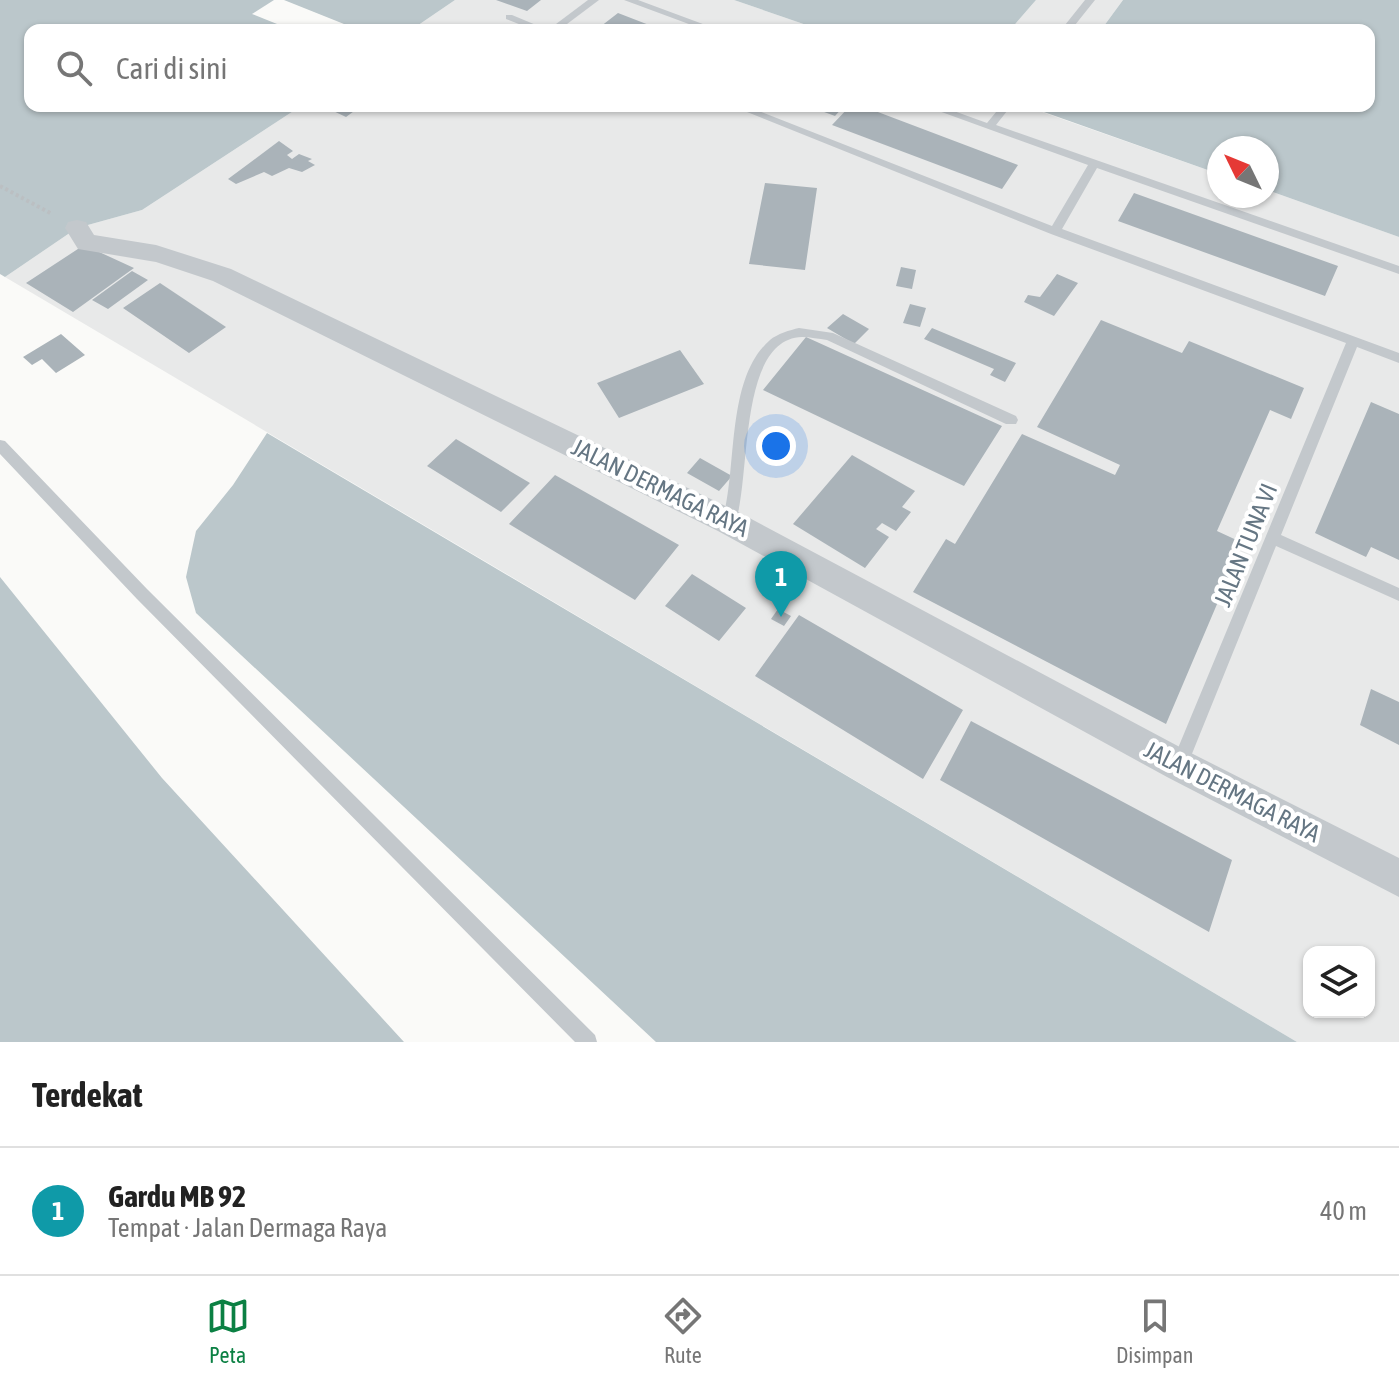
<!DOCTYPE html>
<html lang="id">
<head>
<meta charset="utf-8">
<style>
  body { margin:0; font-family:"Asap Condensed",sans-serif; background:#f6f6f6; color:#222 }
  .controls { position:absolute; right:24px; bottom:24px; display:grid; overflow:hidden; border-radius:16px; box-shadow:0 2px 6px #0004 }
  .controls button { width:72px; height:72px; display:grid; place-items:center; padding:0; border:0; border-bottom:2px solid #e0e0e0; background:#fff; color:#222; font:40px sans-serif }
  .compass { position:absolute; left:1207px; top:136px; width:72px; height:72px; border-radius:50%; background:#fff; box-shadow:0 2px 6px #0004; rotate:313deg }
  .you { position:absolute; left:776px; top:446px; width:28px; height:28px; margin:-20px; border:6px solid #fff; border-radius:50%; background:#1a73e8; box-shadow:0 0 0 12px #1a73e833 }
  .badge { display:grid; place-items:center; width:52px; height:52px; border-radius:50%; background:#0b8043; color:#fff; font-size:26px; font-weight:700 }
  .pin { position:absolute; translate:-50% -66px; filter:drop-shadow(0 2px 4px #0008) }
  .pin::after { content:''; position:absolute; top:42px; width:28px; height:24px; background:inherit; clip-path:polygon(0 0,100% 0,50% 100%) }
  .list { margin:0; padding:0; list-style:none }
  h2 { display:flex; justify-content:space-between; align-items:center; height:104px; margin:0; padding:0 32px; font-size:34px }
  h2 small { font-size:26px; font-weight:400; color:#767676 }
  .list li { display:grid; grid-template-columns:52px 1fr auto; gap:24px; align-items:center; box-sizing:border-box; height:128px; padding:0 32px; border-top:2px solid #e0e0e0 }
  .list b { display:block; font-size:30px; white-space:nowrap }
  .list p { margin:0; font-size:26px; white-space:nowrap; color:#767676 }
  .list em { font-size:26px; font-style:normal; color:#767676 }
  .icon { flex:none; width:44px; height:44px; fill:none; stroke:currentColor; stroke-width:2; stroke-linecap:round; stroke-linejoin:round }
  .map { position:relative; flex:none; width:1399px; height:1042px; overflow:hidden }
  .search { position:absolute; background:#fff; box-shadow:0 2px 6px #0004; left:24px; right:24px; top:24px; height:88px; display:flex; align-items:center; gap:20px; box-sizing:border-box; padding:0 28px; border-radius:16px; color:#767676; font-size:30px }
  .sheet { height:232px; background:#fff }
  nav { display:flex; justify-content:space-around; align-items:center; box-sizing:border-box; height:112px; border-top:2px solid #e0e0e0; background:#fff; font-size:22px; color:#767676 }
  nav a { display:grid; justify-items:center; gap:4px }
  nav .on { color:#0b8043 }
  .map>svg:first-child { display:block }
</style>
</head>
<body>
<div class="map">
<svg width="1399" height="1042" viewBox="0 0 1399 1042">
  <rect width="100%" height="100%" fill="#fafaf8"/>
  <!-- built -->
  <path fill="#e8e9e9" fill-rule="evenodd" d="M455 0H734L821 30H411Z
    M1036 0H1123L1101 30H1010Z
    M301 106H1045L1042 112 1219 174V196H1267V190L1399 237V1042H1297L5 277 77 228 142 210ZM1309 952H1369V1012H1309Z"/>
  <!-- water -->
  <path fill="#bbc7cb" d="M0 0H455L411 30H30V106H301L142 210 77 228 5 277 0 274Z
    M734 0H1036L1010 30H821Z
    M1123 0H1399V237L1267 190V148H1219V174L1041 111 1045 106H1369V30H1101Z
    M267 433 1297 1042H656L196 613 186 577 196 531 233 485Z
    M0 577 162 778 404 1042H0Z"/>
  <!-- pier -->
  <path fill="#fafaf8" d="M274 0H284L359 30H292L252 14Z"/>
  <!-- building -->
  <path fill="#aab3b9" d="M496 0H541L527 11Z
    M618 13 662 30H596Z
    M330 106H361L346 117 327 108Z
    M808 106H844L835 116Z
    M850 106H862L1018 165 1002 189 832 125Z
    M279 141 293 151 287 155 292 159 299 154 312 159 308 161 315 165 302 172 289 168 272 176 264 172 236 184 228 179Z
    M765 183 817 188 805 270 749 264Z
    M1134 193 1338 266 1325 296 1118 221Z
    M84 245 134 268 73 312 26 283Z
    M901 267 916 270 912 289 896 286Z
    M132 271 148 280 108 309 92 300Z
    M1057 274 1078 283 1054 316 1024 302 1028 295 1040 297Z
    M160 283 226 327 189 353 123 308Z
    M910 304 926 308 920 327 903 323Z
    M843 314 869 329 854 344 827 328Z
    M1101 320 1182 353 1189 341 1304 388 1291 419 1270 410 1217 531 1243 543 1166 724 913 592 946 539 955 544 1022 434 1115 475 1120 465 1037 427Z
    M932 328 1016 363 1005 382 990 375 994 369 924 339Z
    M61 334 85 355 56 373 42 359 32 365 23 357Z
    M806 337 1002 426 964 486 763 390Z
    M680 350 704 384 619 418 597 383Z
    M1371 402 1399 414V560L1371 547 1366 557 1315 533Z
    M456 439 530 483 501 512 427 466Z
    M852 455 915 491 902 507 911 512 896 531 882 523 876 529 889 537 865 568 793 524Z
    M700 458 732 476 719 491 687 473Z
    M555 475 679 545 635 600 509 524Z
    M692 574 746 608 719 641 665 606Z
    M778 609 791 616 784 626 771 619Z
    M799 615 963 710 923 779 755 676Z
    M1371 689 1399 702V745L1360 725Z
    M971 721 1232 860 1209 932 940 780Z"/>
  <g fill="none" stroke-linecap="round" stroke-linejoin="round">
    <!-- path -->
    <path stroke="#bbbfc2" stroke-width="4" stroke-dasharray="3 3" stroke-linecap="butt" d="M0 186 52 214"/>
    <!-- lane -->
    <path fill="#c3c8cc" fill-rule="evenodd" d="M588 0H599L559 30H548Z
      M624 0H638L719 30H705Z
      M1085 0H1095L1071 30H1061Z
      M506 15H512L548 30H534L506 19Z
      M732 106H746L1052 226 1088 165 925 106H940L987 123 1001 106H1011L996 125 1399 266V274L1097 168 1062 229 1399 353V363L1357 347 1281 535 1399 588V601L1276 546 1185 771 1179 773 1173 771 1171 765 1346 343 1051 234Z
      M799 328 833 333 1016 416 1018 420 1016 424H1006L827 340C819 339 810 337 802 337 736 339 752 485 734 526H724L722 522C738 469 725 379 770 340 777 334 790 330 799 328Z
      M0 440 5 441 147 589 595 1035 597 1042H575L137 599 0 454Z"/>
    <!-- street -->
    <path fill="#c3c8cc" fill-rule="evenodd" d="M77 220 86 222 94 235 156 245 231 269 740 513 1191 753 1399 858V897L1167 777 718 531 213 281 156 262 78 249 65 228 68 222Z"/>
  </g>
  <g text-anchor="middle" stroke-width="8" stroke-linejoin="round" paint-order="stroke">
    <!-- street labels -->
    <g font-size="24" fill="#657683" stroke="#fff">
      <text transform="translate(660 488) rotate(26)" y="8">JALAN DERMAGA RAYA</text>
      <text transform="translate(1246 545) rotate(-68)" y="8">JALAN TUNA VI</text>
      <text transform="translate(1232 792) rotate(27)" y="8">JALAN DERMAGA RAYA</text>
    </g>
  </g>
</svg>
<div class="controls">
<button><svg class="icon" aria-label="layers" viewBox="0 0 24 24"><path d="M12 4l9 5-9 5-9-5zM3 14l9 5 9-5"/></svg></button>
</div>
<svg class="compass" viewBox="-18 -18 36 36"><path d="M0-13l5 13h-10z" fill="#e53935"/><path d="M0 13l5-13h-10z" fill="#767676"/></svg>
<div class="you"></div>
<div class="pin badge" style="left:781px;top:617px;background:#0f9aa8">1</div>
<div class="search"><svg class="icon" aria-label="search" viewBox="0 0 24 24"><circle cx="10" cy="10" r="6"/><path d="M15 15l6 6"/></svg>Cari di sini</div>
</div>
<section class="sheet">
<h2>Terdekat<small></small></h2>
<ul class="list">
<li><span class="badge" style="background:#0f9aa8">1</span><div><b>Gardu MB 92</b><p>Tempat · Jalan Dermaga Raya</p></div><em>40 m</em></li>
</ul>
</section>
<nav>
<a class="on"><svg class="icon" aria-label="map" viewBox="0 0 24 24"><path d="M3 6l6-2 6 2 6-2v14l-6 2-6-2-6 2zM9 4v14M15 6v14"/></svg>Peta</a>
<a><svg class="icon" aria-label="directions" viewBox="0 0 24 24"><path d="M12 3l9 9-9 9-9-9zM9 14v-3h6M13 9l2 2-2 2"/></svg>Rute</a>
<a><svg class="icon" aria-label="saved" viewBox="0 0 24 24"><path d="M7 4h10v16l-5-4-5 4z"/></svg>Disimpan</a>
</nav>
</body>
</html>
